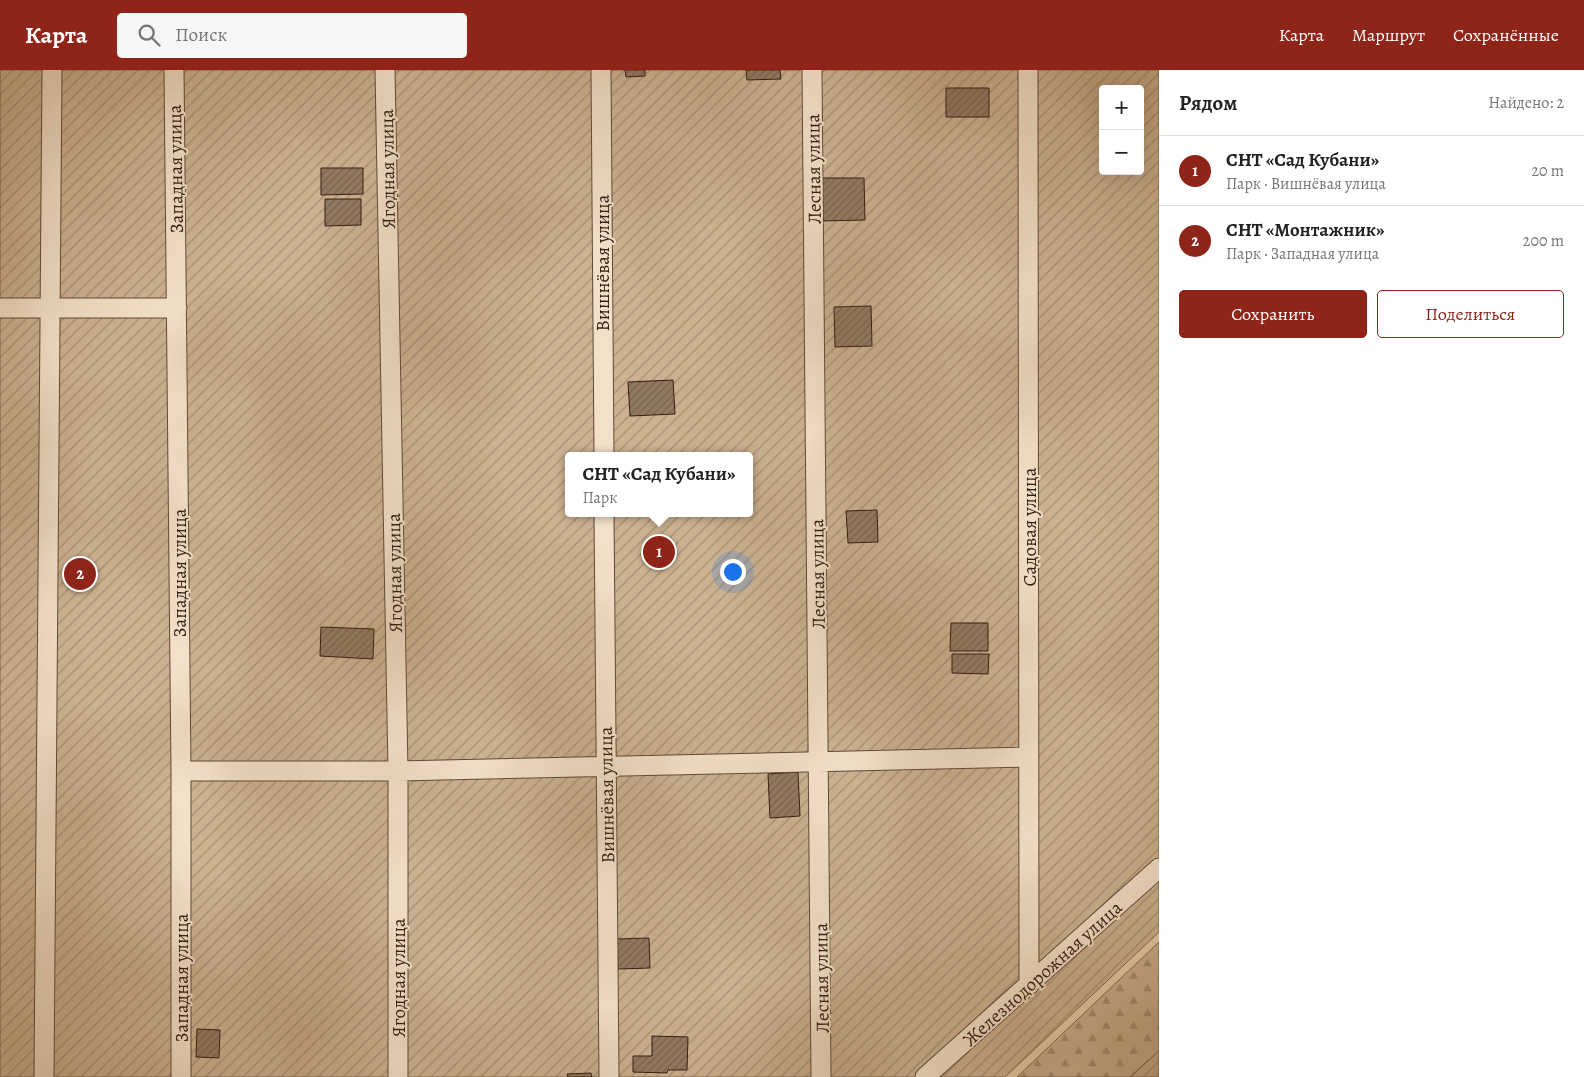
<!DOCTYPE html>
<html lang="ru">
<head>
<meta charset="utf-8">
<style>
  body { margin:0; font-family:Alegreya,serif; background:#f6f6f6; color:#222 }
  .controls { position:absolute; right:15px; top:15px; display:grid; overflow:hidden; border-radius:5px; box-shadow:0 5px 20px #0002 }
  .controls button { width:45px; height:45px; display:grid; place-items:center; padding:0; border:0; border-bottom:1px solid #e0e0e0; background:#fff; color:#222; font:25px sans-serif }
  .you { position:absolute; left:732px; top:501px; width:18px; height:18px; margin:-12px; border:4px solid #fff; border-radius:50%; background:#1a73e8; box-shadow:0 0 0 8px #1a73e833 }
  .badge { display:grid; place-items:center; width:32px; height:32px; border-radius:50%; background:#8f2418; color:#fff; font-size:16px; font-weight:700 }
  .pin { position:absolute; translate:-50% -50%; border:2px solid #fff; box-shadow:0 1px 5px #0006 }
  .popup { position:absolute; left:565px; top:382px; width:188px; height:65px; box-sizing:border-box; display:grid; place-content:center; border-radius:5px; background:#fff; filter:drop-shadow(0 1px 4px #0005); font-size:16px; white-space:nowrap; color:#767676 }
  .popup b { font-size:19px; color:#222 }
  .popup::after { content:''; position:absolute; left:50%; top:100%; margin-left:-10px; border:10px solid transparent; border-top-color:#fff }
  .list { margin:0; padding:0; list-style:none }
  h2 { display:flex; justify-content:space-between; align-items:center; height:65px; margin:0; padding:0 20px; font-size:21px }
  h2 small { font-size:16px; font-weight:400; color:#767676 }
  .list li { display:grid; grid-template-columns:32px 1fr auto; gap:15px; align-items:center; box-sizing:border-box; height:70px; padding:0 20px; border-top:1px solid #e0e0e0 }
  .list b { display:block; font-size:19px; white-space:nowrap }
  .list p { margin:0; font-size:16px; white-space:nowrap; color:#767676 }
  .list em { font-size:16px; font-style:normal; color:#767676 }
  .actions { display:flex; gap:10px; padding:15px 20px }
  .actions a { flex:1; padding:11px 0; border:1px solid #8f2418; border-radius:5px; text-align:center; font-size:18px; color:#8f2418 }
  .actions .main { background:#8f2418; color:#fff }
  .icon { flex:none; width:28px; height:28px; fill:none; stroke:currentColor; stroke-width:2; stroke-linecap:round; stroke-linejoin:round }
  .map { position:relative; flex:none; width:1159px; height:1007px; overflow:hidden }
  header { display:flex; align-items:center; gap:30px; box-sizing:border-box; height:70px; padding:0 25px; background:#8f2418; color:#fff }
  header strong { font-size:24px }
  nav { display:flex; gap:28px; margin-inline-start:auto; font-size:18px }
  .search { width:350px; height:45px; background:#f6f6f6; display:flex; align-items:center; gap:12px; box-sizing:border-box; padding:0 18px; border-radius:5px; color:#767676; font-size:19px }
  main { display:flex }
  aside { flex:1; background:#fff }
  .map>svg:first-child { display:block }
</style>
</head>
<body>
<header>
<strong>Карта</strong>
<div class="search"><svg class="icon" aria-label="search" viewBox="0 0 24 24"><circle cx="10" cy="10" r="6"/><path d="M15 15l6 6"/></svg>Поиск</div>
<nav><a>Карта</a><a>Маршрут</a><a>Сохранённые</a></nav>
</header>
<main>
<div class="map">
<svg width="1159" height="1007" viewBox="0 0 1159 1007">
  <defs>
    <pattern id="forest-firs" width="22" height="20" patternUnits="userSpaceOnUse" patternTransform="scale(1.25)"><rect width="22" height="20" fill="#ccb291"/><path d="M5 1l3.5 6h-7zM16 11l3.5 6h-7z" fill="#a69075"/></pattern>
    <pattern id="garden-furrows" width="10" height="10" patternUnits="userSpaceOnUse" patternTransform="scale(1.25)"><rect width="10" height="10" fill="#ccb291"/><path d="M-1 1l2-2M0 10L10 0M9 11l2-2" fill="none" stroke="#a69075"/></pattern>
    <pattern id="building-hatch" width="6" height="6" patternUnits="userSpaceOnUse" patternTransform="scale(1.25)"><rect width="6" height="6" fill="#927a62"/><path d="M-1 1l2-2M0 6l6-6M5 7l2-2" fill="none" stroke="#786350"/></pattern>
  </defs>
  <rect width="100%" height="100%" fill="#ebd0ab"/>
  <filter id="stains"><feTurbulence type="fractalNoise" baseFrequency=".004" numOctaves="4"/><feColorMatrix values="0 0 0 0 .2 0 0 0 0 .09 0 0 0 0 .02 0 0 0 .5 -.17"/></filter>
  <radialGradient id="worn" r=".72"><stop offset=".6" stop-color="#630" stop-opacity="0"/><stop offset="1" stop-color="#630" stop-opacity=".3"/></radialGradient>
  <!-- forest -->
  <path fill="url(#forest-firs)" stroke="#7f6852" d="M1159 872V981L1130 1007H1017Z"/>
  <!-- garden -->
  <path fill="url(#garden-furrows)" stroke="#7f6852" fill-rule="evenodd" d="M0 0H1159V862L1005 1007H0ZM1103 19H1140V101H1103ZM569 386H749V443H569Z
    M1159 981V1007H1130Z"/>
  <!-- building -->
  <path fill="url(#building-hatch)" stroke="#321d13" d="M625 0H645V6L626 7Z
    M746 0H780L781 9 747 10Z
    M946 18H989V47H946Z
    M321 98H363V124L321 125Z
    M822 108H864L865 150 823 151Z
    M325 129H361V155L325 156Z
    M871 236 872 276 835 277 834 237Z
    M673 310 675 344 630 346 628 312Z
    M877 440 878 472 848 473 846 441Z
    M951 553H988V581H950Z
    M321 557 374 559 373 589 320 586Z
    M952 584H989L988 604 952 603Z
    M798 702 800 746 770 748 768 704Z
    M649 868 650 898 618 899 617 869Z
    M197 959 220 960 219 988 196 987Z
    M652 966 688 967 687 1000H668L667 1003 633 1002V986H652Z
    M591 1003 592 1007H568L567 1004Z"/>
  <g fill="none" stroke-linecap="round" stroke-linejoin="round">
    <defs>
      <path id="street" d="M174 0 181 701V1007
        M385 0 398 701V1007
        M601 0 604 386
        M812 0 821 1007
        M1028 0 1029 915
        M0 238H177
        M604 443 609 1007
        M181 701H398L1029 687
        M44 1007 52 0
        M925 1007 1159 798"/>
    </defs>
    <!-- street casing -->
    <use href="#street" stroke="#604a39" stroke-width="21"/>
    <!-- street -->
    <use href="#street" stroke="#f2e0c8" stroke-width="19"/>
  </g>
  <g text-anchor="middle" stroke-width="4" stroke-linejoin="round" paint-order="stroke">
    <!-- street labels -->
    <g font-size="19" fill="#321d13" stroke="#f2e0c8">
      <text transform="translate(175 99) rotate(-91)" y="7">Западная улица</text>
      <text transform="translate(387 99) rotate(-91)" y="7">Ягодная улица</text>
      <text transform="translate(813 99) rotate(-91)" y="7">Лесная улица</text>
      <text transform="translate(602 193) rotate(-90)" y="7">Вишнёвая улица</text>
      <text transform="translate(1029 457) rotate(-90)" y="7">Садовая улица</text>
      <text transform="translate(179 503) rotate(-90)" y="7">Западная улица</text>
      <text transform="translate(394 503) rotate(-91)" y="7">Ягодная улица</text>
      <text transform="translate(817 504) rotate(-91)" y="7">Лесная улица</text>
      <text transform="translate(606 725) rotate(-91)" y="7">Вишнёвая улица</text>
      <text transform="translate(1042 903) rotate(-42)" y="7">Железнодорожная улица</text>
      <text transform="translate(181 908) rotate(-90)" y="7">Западная улица</text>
      <text transform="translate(398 908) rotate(-90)" y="7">Ягодная улица</text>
      <text transform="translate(821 908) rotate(-91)" y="7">Лесная улица</text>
    </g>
  </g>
  <rect width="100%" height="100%" filter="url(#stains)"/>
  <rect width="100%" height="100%" fill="url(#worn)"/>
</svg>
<div class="controls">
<button>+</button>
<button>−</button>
</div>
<div class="you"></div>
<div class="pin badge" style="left:659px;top:482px">1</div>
<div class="popup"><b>СНТ «Сад Кубани»</b>Парк</div>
<div class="pin badge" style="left:80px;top:504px">2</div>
</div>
<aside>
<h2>Рядом<small>Найдено: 2</small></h2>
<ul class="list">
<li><span class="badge">1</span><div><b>СНТ «Сад Кубани»</b><p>Парк · Вишнёвая улица</p></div><em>20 m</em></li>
<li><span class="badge">2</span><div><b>СНТ «Монтажник»</b><p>Парк · Западная улица</p></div><em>200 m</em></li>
</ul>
<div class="actions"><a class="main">Сохранить</a><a>Поделиться</a></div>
</aside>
</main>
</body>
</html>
